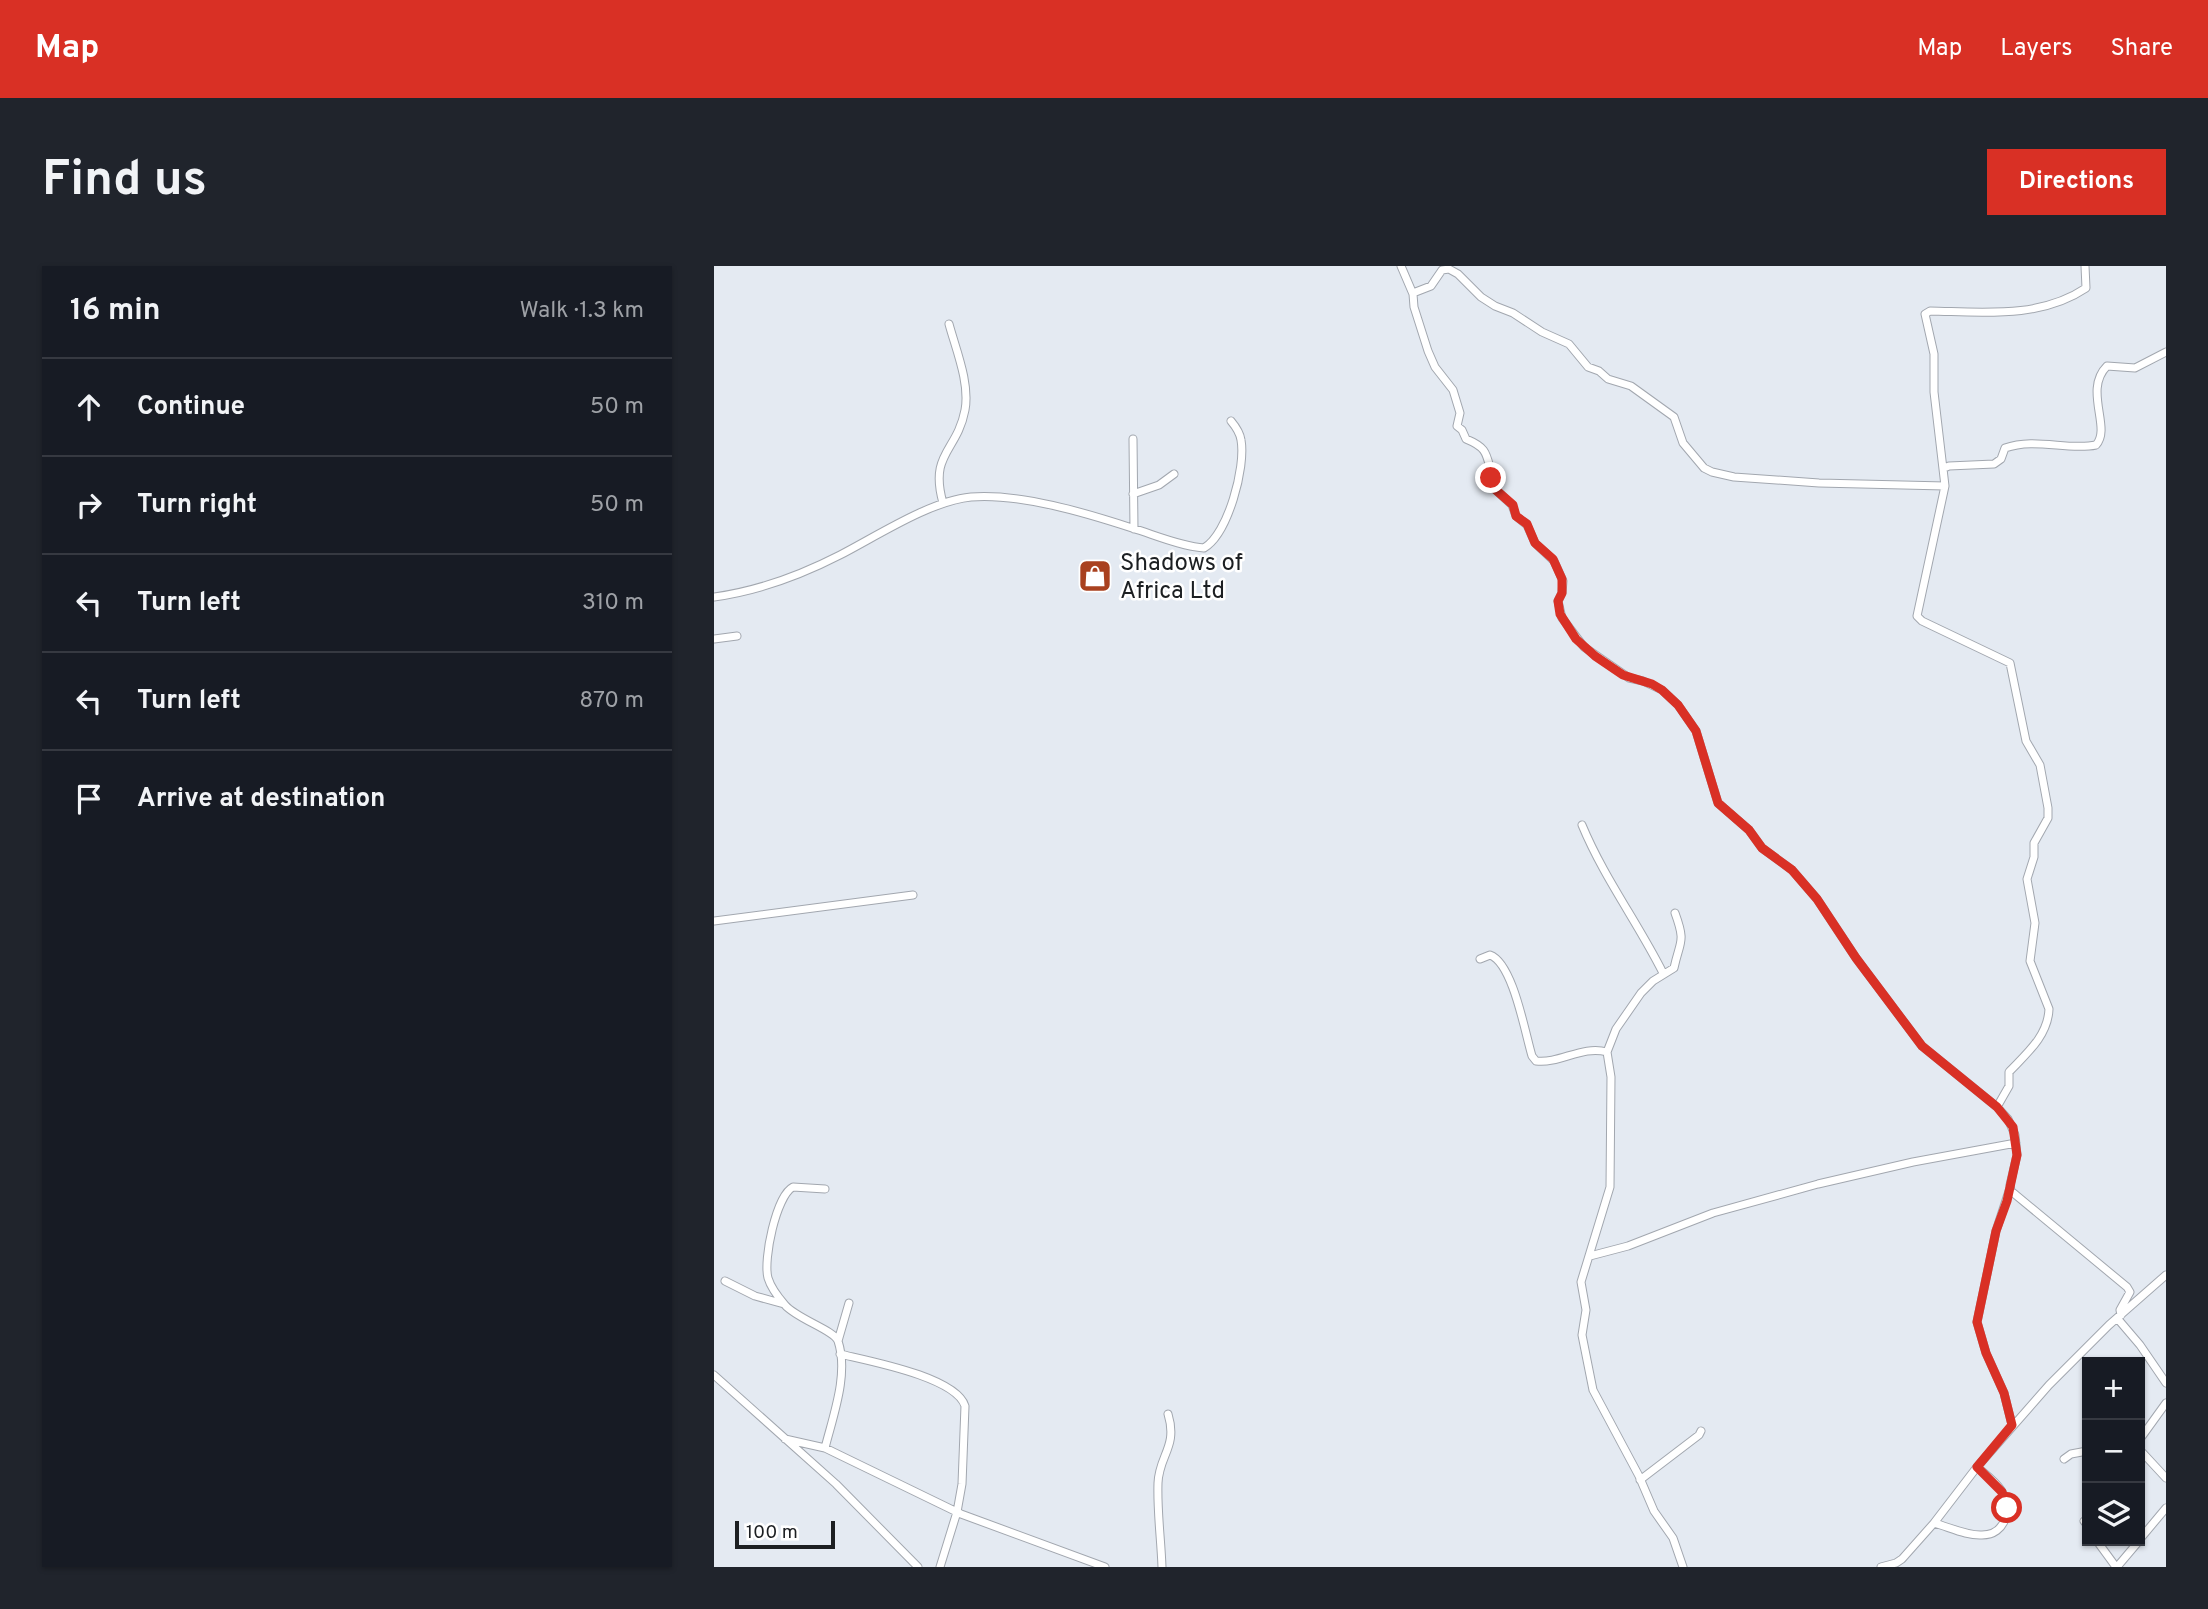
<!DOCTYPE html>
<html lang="en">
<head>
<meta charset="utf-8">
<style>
  body { margin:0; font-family:Overpass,sans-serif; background:#20242c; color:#f1f3f6 }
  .controls { position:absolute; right:21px; bottom:21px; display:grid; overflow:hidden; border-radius:0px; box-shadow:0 2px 5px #0004 }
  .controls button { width:63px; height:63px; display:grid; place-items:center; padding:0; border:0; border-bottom:2px solid #363941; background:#171b24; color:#f1f3f6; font:35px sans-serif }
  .scale { position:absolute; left:21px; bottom:18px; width:100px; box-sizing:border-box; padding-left:7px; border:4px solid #1c1f22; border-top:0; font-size:19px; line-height:24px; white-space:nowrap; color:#1c1f22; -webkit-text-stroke:5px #fff; paint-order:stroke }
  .stop { position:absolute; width:21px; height:21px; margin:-16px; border:5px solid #d93025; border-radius:50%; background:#fff }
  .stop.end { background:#d93025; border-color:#fff; box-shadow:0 2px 7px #0008 }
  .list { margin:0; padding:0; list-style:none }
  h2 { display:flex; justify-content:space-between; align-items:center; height:91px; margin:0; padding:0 28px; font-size:30px }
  h2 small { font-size:23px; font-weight:400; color:#9ea1a6 }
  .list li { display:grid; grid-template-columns:46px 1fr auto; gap:21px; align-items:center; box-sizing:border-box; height:98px; padding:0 28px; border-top:2px solid #363941 }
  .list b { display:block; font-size:26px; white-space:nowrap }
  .list em { font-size:23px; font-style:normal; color:#9ea1a6 }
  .icon { flex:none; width:38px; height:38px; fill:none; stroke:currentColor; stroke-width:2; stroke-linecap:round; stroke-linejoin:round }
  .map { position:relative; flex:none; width:1452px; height:1301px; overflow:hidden; border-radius:0px }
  header { display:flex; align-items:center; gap:42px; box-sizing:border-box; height:98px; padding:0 35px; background:#d93025; color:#fff }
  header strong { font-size:33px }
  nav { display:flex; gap:38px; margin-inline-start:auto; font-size:24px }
  .intro { display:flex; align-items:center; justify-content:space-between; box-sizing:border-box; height:168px; padding:0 42px }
  h1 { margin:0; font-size:49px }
  .button { padding:18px 32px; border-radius:0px; background:#d93025; color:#fff; font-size:24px; font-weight:700 }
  main { display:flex; gap:42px; padding:0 42px }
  aside { flex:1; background:#171b24; border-radius:0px; box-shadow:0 2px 5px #0004 }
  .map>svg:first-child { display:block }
</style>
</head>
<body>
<header>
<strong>Map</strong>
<nav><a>Map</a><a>Layers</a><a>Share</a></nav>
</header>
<div class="intro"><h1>Find us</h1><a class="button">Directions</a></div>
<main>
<aside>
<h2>16 min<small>Walk · 1.3 km</small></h2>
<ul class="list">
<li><svg class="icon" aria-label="ahead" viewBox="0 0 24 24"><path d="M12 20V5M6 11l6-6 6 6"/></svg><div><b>Continue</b></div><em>50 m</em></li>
<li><svg class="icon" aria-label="right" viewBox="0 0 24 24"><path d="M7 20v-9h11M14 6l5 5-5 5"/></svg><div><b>Turn right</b></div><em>50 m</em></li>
<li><svg class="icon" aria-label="left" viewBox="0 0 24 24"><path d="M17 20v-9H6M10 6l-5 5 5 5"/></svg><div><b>Turn left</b></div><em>310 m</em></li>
<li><svg class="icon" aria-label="left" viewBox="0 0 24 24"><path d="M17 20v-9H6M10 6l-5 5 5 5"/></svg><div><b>Turn left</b></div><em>870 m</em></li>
<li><svg class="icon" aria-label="arrive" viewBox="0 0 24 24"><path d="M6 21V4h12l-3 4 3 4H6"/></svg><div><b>Arrive at destination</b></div></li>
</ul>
</aside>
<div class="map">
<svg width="1452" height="1301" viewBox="0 0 1452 1301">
  <rect width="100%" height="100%" fill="#e4eaf2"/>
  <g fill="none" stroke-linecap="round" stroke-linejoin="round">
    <defs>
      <path id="minor" d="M687 0 699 28 700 41 714 85 721 101 739 124 746 147 743 160 748 164 752 173C774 182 772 188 778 209L774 214V217L798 239 802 250 813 259 821 277 840 295 849 315 848 327 844 335 848 352 870 381 915 412 929 415 948 424 964 439 982 465 1004 537 1035 564 1048 582 1078 604 1103 633 1142 692 1208 780 1283 841 1294 853 1301 869 1303 889 1296 919 1297 925 1413 1021 1416 1026 1406 1044 1407 1049
        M699 27 717 20 728 4 735 3 744 8 767 31 781 40 799 47 828 66 855 78 874 101 885 105 894 113 917 120 960 151 969 177 990 202 998 206 1020 211 1105 217 1231 220
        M419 173 420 263
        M1230 202 1235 200 1280 198 1287 193 1291 182C1321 171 1354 185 1382 179 1398 162 1369 124 1393 100L1421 102 1452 86
        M419 228 445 219 460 208
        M229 237C215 187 243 186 251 144 256 117 242 84 235 58
        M0 331C44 325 87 309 126 289 163 270 216 235 257 231 306 227 372 247 418 262 441 269 466 280 490 282 514 268 532 201 527 174 526 167 522 161 517 155
        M0 373 23 370
        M868 559C890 612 924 657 949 707
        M961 647C972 677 966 674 960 702L939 715 927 727 902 763 893 786 897 811 896 921 867 1016 872 1044 868 1069 879 1124 925 1210 940 1245 959 1272 969 1301
        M0 655 199 629
        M766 693 776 689C799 697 811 767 818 790L822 795C846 798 868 779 893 786
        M1283 841 1295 820V806C1312 788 1334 770 1335 743L1316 695 1321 657 1313 613 1320 591V577L1334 552V542L1326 499 1312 475 1296 397 1208 355 1203 350 1231 220 1220 126V88L1211 48 1216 45C1268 46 1326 53 1372 22L1371 0
        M1296 922 1282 965 1263 1056 1272 1087 1290 1127 1298 1159
        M111 923 79 921C62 930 49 994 54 1012 57 1022 64 1031 71 1039 83 1053 120 1064 124 1075 135 1108 119 1150 111 1182
        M876 990 914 980 999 947 1104 918 1199 896 1302 877
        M11 1015 41 1030 70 1038
        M1403 1052 1426 1079 1452 1117
        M124 1075 135 1037
        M126 1088C155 1095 242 1111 251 1140L248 1218 243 1246 226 1301
        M0 1109 122 1218 204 1301
        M71 1173 111 1182 247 1248 391 1301
        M1426 1173 1452 1137
        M1426 1184 1452 1212
        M1350 1193 1357 1188 1373 1185
        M926 1214 985 1169 987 1165
        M1370 1255 1373 1259
        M1220 1257C1235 1261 1253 1270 1268 1269 1292 1269 1299 1242 1287 1224 1281 1215 1271 1208 1263 1201
        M1426 1273 1452 1242
        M1383 1275 1402 1301
        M448 1301C447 1273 443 1245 444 1217 445 1189 464 1181 454 1148
        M1167 1301 1182 1297 1188 1293 1220 1257 1263 1201 1335 1119 1395 1059 1452 1009
        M1403 1301 1425 1275"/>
    </defs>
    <!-- minor casing -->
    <use href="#minor" stroke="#a2a7af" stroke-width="9"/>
    <!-- minor -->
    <use href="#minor" stroke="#fff" stroke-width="7"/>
  </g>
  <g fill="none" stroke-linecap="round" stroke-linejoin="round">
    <!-- route -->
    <path stroke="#d93025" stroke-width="9" d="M777 212 774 214V217L799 239 802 250 813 258 821 277 839 293 848 313V327L844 335 846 348 862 373 881 390 909 409 938 418 948 424 964 439 982 465 1004 537 1035 564 1048 582 1078 604 1103 633 1142 692 1208 780 1283 841 1299 861 1303 889 1301 898 1293 935 1282 965 1263 1056 1272 1087 1290 1127 1298 1159 1263 1201 1288 1226 1293 1242"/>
  </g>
  <!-- icons -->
  <defs>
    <symbol id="shop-square" viewBox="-11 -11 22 22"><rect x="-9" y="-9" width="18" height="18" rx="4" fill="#a9411f" stroke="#fff"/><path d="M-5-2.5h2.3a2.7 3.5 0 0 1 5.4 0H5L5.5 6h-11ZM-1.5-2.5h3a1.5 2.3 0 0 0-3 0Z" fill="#fff"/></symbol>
  </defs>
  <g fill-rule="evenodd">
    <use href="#shop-square" x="362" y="291" width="38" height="38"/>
  </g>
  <g text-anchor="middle" stroke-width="5" stroke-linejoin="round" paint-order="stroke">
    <!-- poi labels -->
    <g font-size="24" fill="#1c1f22" stroke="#fff" text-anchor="start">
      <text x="406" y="304">Shadows of<tspan x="406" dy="28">Africa Ltd</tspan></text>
    </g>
  </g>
</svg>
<div class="controls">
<button>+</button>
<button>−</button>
<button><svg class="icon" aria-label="layers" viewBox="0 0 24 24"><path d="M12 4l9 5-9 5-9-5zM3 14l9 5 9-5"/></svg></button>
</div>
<div class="scale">100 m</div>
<div class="stop" style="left:1293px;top:1242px"></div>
<div class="stop end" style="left:777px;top:212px"></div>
</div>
</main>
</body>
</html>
